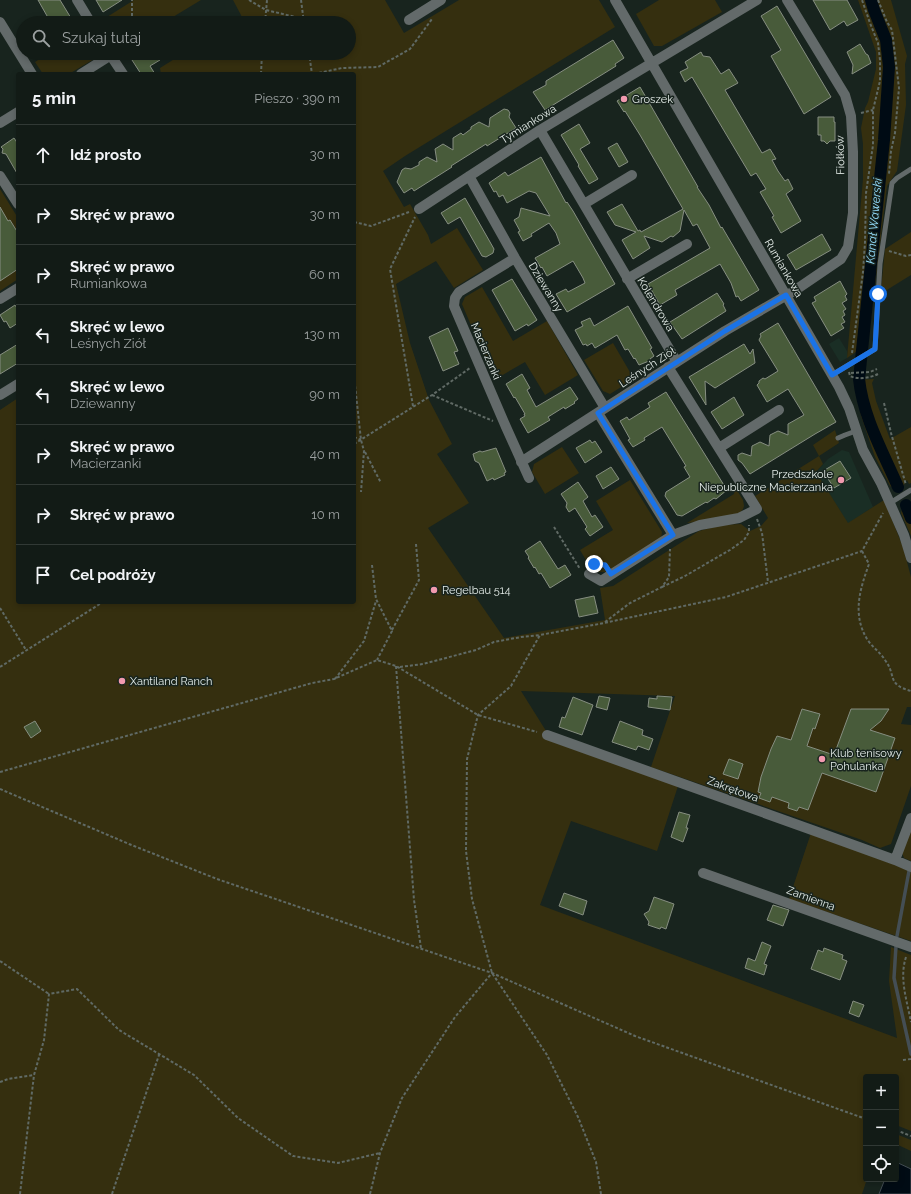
<!DOCTYPE html>
<html lang="pl">
<head>
<meta charset="utf-8">
<style>
  body { margin:0; font-family:Raleway,sans-serif; background:#1b241f; color:#f1f3f6 }
  .controls { position:absolute; right:12px; bottom:12px; display:grid; overflow:hidden; border-radius:4px; box-shadow:0 2px 6px #0003 }
  .controls button { width:36px; height:36px; display:grid; place-items:center; padding:0; border:0; border-bottom:1px solid #313935; background:#121b16; color:#f1f3f6; font:20px sans-serif }
  .stop { position:absolute; width:12px; height:12px; margin:-9px; border:3px solid #1a73e8; border-radius:50%; background:#fff }
  .stop.end { background:#1a73e8; border-color:#fff; box-shadow:0 1px 4px #0008 }
  .list { margin:0; padding:0; list-style:none }
  h2 { display:flex; justify-content:space-between; align-items:center; height:52px; margin:0; padding:0 16px; font-size:17px }
  h2 small { font-size:13px; font-weight:400; color:#9ca1a1 }
  .list li { display:grid; grid-template-columns:26px 1fr auto; gap:12px; align-items:center; box-sizing:border-box; height:60px; padding:0 16px; border-top:1px solid #313935 }
  .list b { display:block; font-size:15px; white-space:nowrap }
  .list p { margin:0; font-size:13px; white-space:nowrap; color:#9ca1a1 }
  .list em { font-size:13px; font-style:normal; color:#9ca1a1 }
  .icon { flex:none; width:22px; height:22px; fill:none; stroke:currentColor; stroke-width:2; stroke-linecap:round; stroke-linejoin:round }
  .map { position:relative; flex:none; width:911px; height:1194px; overflow:hidden }
  .search { position:absolute; background:#121b16; box-shadow:0 2px 6px #0003; left:16px; top:16px; width:340px; height:44px; display:flex; align-items:center; gap:10px; box-sizing:border-box; padding:0 14px; border-radius:22px; color:#9ca1a1; font-size:15px }
  .panel { position:absolute; background:#121b16; box-shadow:0 2px 6px #0003; left:16px; top:72px; width:340px; height:532px; border-radius:4px }
  .map>svg:first-child { display:block }
</style>
</head>
<body>
<div class="map">
<svg width="911" height="1194" viewBox="0 0 911 1194">
  <rect width="100%" height="100%" fill="#18241e"/>
  <!-- built -->
  <path fill="#1a2e25" d="M839 338 847 351V358L840 362 829 344Z
    M842 450 849 452 873 507 848 524 816 472 828 459Z"/>
  <!-- green -->
  <path fill="#352f0f" d="M134 0H201L163 23H99V22Z
    M233 0H385L404 33 459 0H599L615 27 405 156 383 171 404 207 410 204 428 235 431 244 457 228 483 270 454 288 436 261 396 284 410 343 429 400 452 444 437 454 469 503 428 528 504 638 605 620 600 588 613 586 699 531 722 525 741 524 750 531 761 526 768 518 755 496 819 456 813 445 835 430 839 443 819 456 823 464 816 472 848 523 884 500 903 547 911 577V707H907L901 724 911 725V786L891 844 880 848 862 840 651 767 675 696 521 691 553 742 678 786 657 851 571 821 540 905 897 1038 889 981 891 947 911 955V1131L896 1125V1077H866V1179H867L862 1194H0V410L18 398V602H354V74H161L160 68 184 53H349V23H233L242 17Z
    M659 0H715L722 12 662 46H654L636 14Z
    M858 0H891L907 56 905 64 906 105 897 171 887 186 868 344 847 358 863 179V144L861 128 865 108 868 102 876 69V52Z
    M49 53H96L94 59 69 74H43L35 62Z
    M0 189 18 218V279L0 291Z
    M911 232V275L882 293 881 290 885 249Z
    M482 287 513 341 547 321 578 375 545 395 525 362 494 380 462 304 465 297Z
    M613 343 634 379 610 394 603 391 584 360Z
    M874 379 872 383 876 401 890 439 911 427V483L909 484 907 480 902 488 897 490 890 486 875 457 861 416 856 380Z
    M562 447 579 473 545 494 532 472 534 464Z
    M630 480 662 532 661 540 609 572H593L580 550 613 530 596 501Z
    M735 487 743 500 744 506 743 509 739 514 705 521 687 523 734 494Z
    M909 503 911 504V536L901 513 903 506Z
    M911 828V861L904 858 902 853Z
    M811 833 911 871V941L789 899Z
    M896 1134 911 1140V1151L896 1144Z"/>
  <!-- water -->
  <path fill="#000b14" stroke="#444e54" d="M896 1162 911 1169V1194H879L885 1179H896Z"/>
  <g fill="none" stroke-linecap="round" stroke-linejoin="round">
    <!-- stream -->
    <path stroke="#444e54" stroke-width="3.5" d="M897 936 909 871
      M896 946 894 978 911 1054"/>
    <!-- canal -->
    <path stroke="#000b14" stroke-width="12" d="M871 0 874 10 886 40 889 67 884 140 859 379C863 417 883 452 898 487
      M906 505 911 518"/>
  </g>
  <!-- building -->
  <path fill="#485b3a" stroke="#868e81" d="M38 0H60L74 23H51Z
    M96 0H122L103 12Z
    M813 0H847L858 20 847 26 844 21 830 30Z
    M777 6 831 97 804 114 771 56 781 50 761 16Z
    M613 40 624 58 615 64 616 66 545 110 533 92 546 85V81Z
    M860 44 866 54 868 55 871 63 852 74 853 65 847 52Z
    M701 52 703 56 710 57 721 74 729 69 738 83 725 90 762 153 770 149 776 159 772 160 778 171 785 181 788 179 793 189 786 194 801 221 781 233 772 217 774 216 760 192 766 189 756 173 751 176 692 77 685 82 680 72 688 68 685 62Z
    M141 53H155L160 60 150 66 155 74H141L132 60 134 59 133 58Z
    M640 87 698 187H697L709 205 721 228 722 227 759 290 741 301 738 296 736 297 731 283 720 264 675 290 677 295 660 305 648 284 710 248 697 224 693 226 684 210 680 231 673 237 671 236 662 242 644 236 650 248 633 259 622 240 636 232 615 225 607 212 622 204 638 231 640 230 641 232 683 209 640 135 625 111 624 112 617 101Z
    M504 109 508 110 510 113 509 117 516 128 487 146 486 144 451 166 452 167 414 191 412 188 404 193 397 182 402 170 405 168 411 169 419 165V162L427 157 437 162 435 149 443 144 453 150V138L461 133 463 135 471 129V127L479 122 489 127 490 118Z
    M818 117H834V122H835V141H830L827 144 824 141H821V135H818Z
    M579 124 590 143 580 149 598 179 589 184 578 166 579 165 561 135Z
    M14 138 18 144V175L6 154 2 153 3 149 1 147Z
    M617 143 628 162 619 167 608 148Z
    M541 157 566 203 567 202 573 211 615 284 567 312 556 294 566 289 568 292 585 283 583 278 573 261 547 276 542 267 541 268 535 258 560 244 556 233 549 223 531 234 532 236 523 241 518 232 520 231 514 220 519 217 521 208 550 216 536 193 529 191 507 203 503 195 499 197 496 191 494 192 489 183 505 172 508 176Z
    M465 198 494 249 493 253 486 257 482 256 460 217 448 224 441 213Z
    M0 207 8 221 10 220 18 233V269L0 281Z
    M822 234 831 250 796 270 787 255Z
    M512 279 537 320 528 326 527 324 515 331 492 290Z
    M840 281 847 294 845 296 847 300 842 303 846 309 843 311 845 315 842 317 845 322 841 324 844 328 831 336 812 303 816 301 814 297Z
    M717 293 724 304 723 305 726 311 682 339 670 322Z
    M15 305 18 310V323L10 328 6 321 4 322 0 315Z
    M628 306 652 348 650 349 654 356 650 359 649 361 639 365 635 358 634 359 628 349 625 350 617 335 595 348 592 343 587 346 586 344 583 345 575 330 583 326 581 322 590 318 594 326Z
    M778 323 836 422 815 434 750 474 742 463 738 460V455L742 453 751 456 752 446 760 442 769 446 770 435 778 431 788 435V424L804 415 788 389 767 402 757 385 759 383V381L763 378 765 379 778 371 759 340 761 336 760 334Z
    M448 328 458 351 454 352 459 364 443 371 429 337Z
    M18 344V363L0 374V355Z
    M744 344 750 354 753 349 755 363 715 388 705 381 706 405 689 377Z
    M522 374 530 388 527 390 536 407 570 387 578 399 574 402 575 403 565 409 564 407 548 417 550 420 528 433 520 419 525 416 524 414H525L515 397 514 398 506 384Z
    M666 392 727 490 716 499 714 498 707 503 706 502 682 516 677 515 669 502 665 496 666 492 690 477 684 467 686 466 662 427 644 438 645 440 633 447 628 440 630 439 620 421 627 417 629 420 650 407 648 403Z
    M734 397 744 415 722 429 711 412Z
    M590 440 592 443 595 441 602 452 585 463 576 448Z
    M496 448 506 472 504 473 505 475 494 480 493 478 487 481 479 463 475 461 473 454 480 451 482 452Z
    M840 461 851 478 834 488 823 471Z
    M611 467 619 479 603 489 596 476Z
    M578 482 588 497 583 501 592 517 595 515 603 527 590 536 585 529 587 527 575 508 569 512 566 507 567 503 561 494Z
    M540 541 558 569 565 565 571 575 550 588 541 573 539 574 535 567 534 568 528 558 529 557 525 551Z
    M594 596 598 613 579 617 575 600Z
    M599 696 610 698 607 710 596 707Z
    M657 696 672 697 670 710 648 707 649 698 657 699Z
    M573 697 593 705 582 735 559 727 562 717 565 718Z
    M802 709 820 714 815 729 813 728 807 746 834 755 851 709H889L881 721 870 730 895 738 876 792 822 773 808 810 799 807 797 811 788 808 789 803 772 797 770 802 759 798 761 793 758 792 761 777 771 749 777 736 791 740Z
    M35 721 41 731 31 738 24 727Z
    M620 721 643 730 642 735 653 739 649 750 638 746 636 750 612 742Z
    M729 759 743 764 738 779 723 774Z
    M679 812 690 815 686 828H688L683 842 671 837Z
    M564 893 587 901 583 915 559 906Z
    M654 897 674 904 666 929 661 927 660 929 648 925 649 922 644 914 649 911Z
    M773 905 789 910 783 926 767 920Z
    M762 942 771 946 764 964 767 965 764 975 745 968 748 958 755 961Z
    M824 948 843 955 842 959 847 961 840 980 811 969 818 950 823 952Z
    M853 1001 864 1005 859 1017 849 1013Z"/>
  <g fill="none" stroke-linecap="round" stroke-linejoin="round">
    <!-- path -->
    <path stroke="#606a65" stroke-width="2" stroke-dasharray="3 2" stroke-linecap="butt" d="M249 0 266 10 304 19
      M301 0 304 23
      M878 0 887 22 892 30 899 88 895 133 891 151 889 174
      M125 23 132 16V0
      M265 23 267 0
      M309 53 312 74
      M261 74 262 53
      M314 74 342 68 378 67 410 49 432 19
      M861 113 873 110
      M354 222 371 226 409 212
      M889 251 906 256 911 255
      M852 353 863 272 865 242 866 193 873 145V110L880 81V60L878 43 870 23 862 0
      M849 372 850 376C858 380 870 378 878 374
      M851 373 870 372 877 369
      M354 376 361 440 364 451 361 492
      M432 395 493 421
      M884 403 891 433 906 485
      M413 406 390 269 415 217
      M354 437 361 440
      M354 444 432 395 470 368
      M365 452 381 483
      M757 519 762 533 768 582
      M554 527 580 569
      M862 551 869 564C860 589 852 614 867 639 872 647 880 652 885 660 897 676 886 684 911 691
      M372 565 376 599 392 631 377 660
      M662 587 685 576 730 550 744 540 749 532V525
      M0 608 26 650
      M605 622 630 603 662 587 669 577 670 549
      M392 630 419 580 416 544
      M396 666 414 900 421 948
      M0 667 103 602
      M400 667 423 664 476 650 494 642 521 637 540 635
      M335 679 364 641 376 601
      M0 772 312 683 334 679 377 660 396 666 478 715 537 732
      M0 789 129 844 217 879 492 973 635 1036 866 1119
      M906 957C899 978 907 1001 911 1022
      M0 961 49 994
      M903 1060 911 1059
      M0 1082 8 1079 34 1075 44 1040 49 994 77 989 119 1030 194 1075 238 1118 293 1156 338 1163 380 1153
      M896 1130 911 1136
      M20 1194 34 1075
      M112 1194 159 1055
      M370 1194 380 1153 402 1098 455 1017 492 973
      M601 1194 596 1162 578 1117 547 1055 492 973 472 899 466 851 467 759 478 715 511 686 540 635 604 623 726 597 862 551 883 513"/>
    <!-- service -->
    <path stroke="#636a6a" stroke-width="5" d="M832 375 875 349 880 264 892 183 897 178 911 169
      M838 438 845 435 856 431
      M890 503 911 490
      M589 574V568L594 564 605 565 611 574"/>
    <!-- minor -->
    <path stroke="#636a6a" stroke-width="10" d="M77 0 91 23
      M615 0 839 387 849 408 863 450 881 483 904 535 911 558
      M409 20 441 0
      M0 22 32 74
      M109 53 123 74
      M81 74 111 55
      M0 123 18 112
      M540 130C586 207 631 285 677 362
      M0 176 18 204
      M469 176 515 258 605 408
      M584 204 632 175
      M419 209 540 130 757 0
      M515 258 459 292 455 298 454 306 506 427 529 478
      M627 279 687 244
      M0 299 18 288
      M0 395 18 384
      M598 413 673 535
      M719 448 779 410
      M521 462 725 331 794 291 841 259 848 247 853 213V152L851 116 845 95 787 0
      M589 574 601 581 673 535 700 525 739 518 757 509 668 367
      M547 735 812 830 895 860 911 867
      M895 860 911 818
      M703 873 911 947"/>
  </g>
  <g fill="none" stroke-linecap="round" stroke-linejoin="round">
    <!-- route -->
    <path stroke="#1a73e8" stroke-width="5" d="M594 564 605 565 611 574 673 535 598 413 725 331 786 295 832 375 875 349 878 294"/>
  </g>
  <!-- markers -->
  <g fill="#f29aaf" stroke="#18241e" stroke-width="1.5">
    <circle cx="624" cy="99" r="4"/>
    <circle cx="841" cy="480" r="4"/>
    <circle cx="434" cy="590" r="4"/>
    <circle cx="122" cy="681" r="4"/>
    <circle cx="822" cy="759" r="4"/>
  </g>
  <g text-anchor="middle" stroke-width="3" stroke-linejoin="round" paint-order="stroke">
    <!-- poi labels -->
    <g font-size="11" fill="#e4ece8" stroke="#18241e" text-anchor="start">
      <text x="632" y="103">Groszek</text>
      <text x="833" y="478" text-anchor="end">Przedszkole<tspan x="833" dy="13">Niepubliczne Macierzanka</tspan></text>
      <text x="442" y="594">Regelbau 514</text>
      <text x="130" y="685">Xantiland Ranch</text>
      <text x="830" y="757">Klub tenisowy<tspan x="830" dy="13">Pohulanka</tspan></text>
    </g>
    <!-- street labels -->
    <g font-size="11" fill="#e4ece8" stroke="#18241e">
      <text transform="translate(528 124) rotate(-32)" y="4">Tymiankowa</text>
      <text transform="translate(840 155) rotate(-91)" y="4">Fiołków</text>
      <text transform="translate(784 268) rotate(60)" y="4">Rumiankowa</text>
      <text transform="translate(546 287) rotate(59)" y="4">Dziewanny</text>
      <text transform="translate(656 304) rotate(59)" y="4">Kolendrowa</text>
      <text transform="translate(486 351) rotate(67)" y="4">Macierzanki</text>
      <text transform="translate(647 367) rotate(-33)" y="4">Leśnych Ziół</text>
      <text transform="translate(733 789) rotate(20)" y="4">Zakrętowa</text>
      <text transform="translate(811 898) rotate(20)" y="4">Zamienna</text>
    </g>
    <!-- water labels -->
    <g font-size="12" font-style="italic" fill="#95deff" stroke="#18241e">
      <text transform="translate(874 221) rotate(-85)" y="4">Kanał Wawerski</text>
    </g>
  </g>
</svg>
<div class="controls">
<button>+</button>
<button>−</button>
<button><svg class="icon" aria-label="locate" viewBox="0 0 24 24"><circle cx="12" cy="12" r="6"/><path d="M12 2v4M12 18v4M2 12h4M18 12h4"/></svg></button>
</div>
<div class="stop" style="left:878px;top:294px"></div>
<div class="stop end" style="left:594px;top:564px"></div>
<div class="search"><svg class="icon" aria-label="search" viewBox="0 0 24 24"><circle cx="10" cy="10" r="6"/><path d="M15 15l6 6"/></svg>Szukaj tutaj</div>
<section class="panel">
<h2>5 min<small>Pieszo · 390 m</small></h2>
<ul class="list">
<li><svg class="icon" aria-label="ahead" viewBox="0 0 24 24"><path d="M12 20V5M6 11l6-6 6 6"/></svg><div><b>Idź prosto</b></div><em>30 m</em></li>
<li><svg class="icon" aria-label="right" viewBox="0 0 24 24"><path d="M7 20v-9h11M14 6l5 5-5 5"/></svg><div><b>Skręć w prawo</b></div><em>30 m</em></li>
<li><svg class="icon" aria-label="right" viewBox="0 0 24 24"><path d="M7 20v-9h11M14 6l5 5-5 5"/></svg><div><b>Skręć w prawo</b><p>Rumiankowa</p></div><em>60 m</em></li>
<li><svg class="icon" aria-label="left" viewBox="0 0 24 24"><path d="M17 20v-9H6M10 6l-5 5 5 5"/></svg><div><b>Skręć w lewo</b><p>Leśnych Ziół</p></div><em>130 m</em></li>
<li><svg class="icon" aria-label="left" viewBox="0 0 24 24"><path d="M17 20v-9H6M10 6l-5 5 5 5"/></svg><div><b>Skręć w lewo</b><p>Dziewanny</p></div><em>90 m</em></li>
<li><svg class="icon" aria-label="right" viewBox="0 0 24 24"><path d="M7 20v-9h11M14 6l5 5-5 5"/></svg><div><b>Skręć w prawo</b><p>Macierzanki</p></div><em>40 m</em></li>
<li><svg class="icon" aria-label="right" viewBox="0 0 24 24"><path d="M7 20v-9h11M14 6l5 5-5 5"/></svg><div><b>Skręć w prawo</b></div><em>10 m</em></li>
<li><svg class="icon" aria-label="arrive" viewBox="0 0 24 24"><path d="M6 21V4h12l-3 4 3 4H6"/></svg><div><b>Cel podróży</b></div></li>
</ul>
</section>
</div>
</body>
</html>
